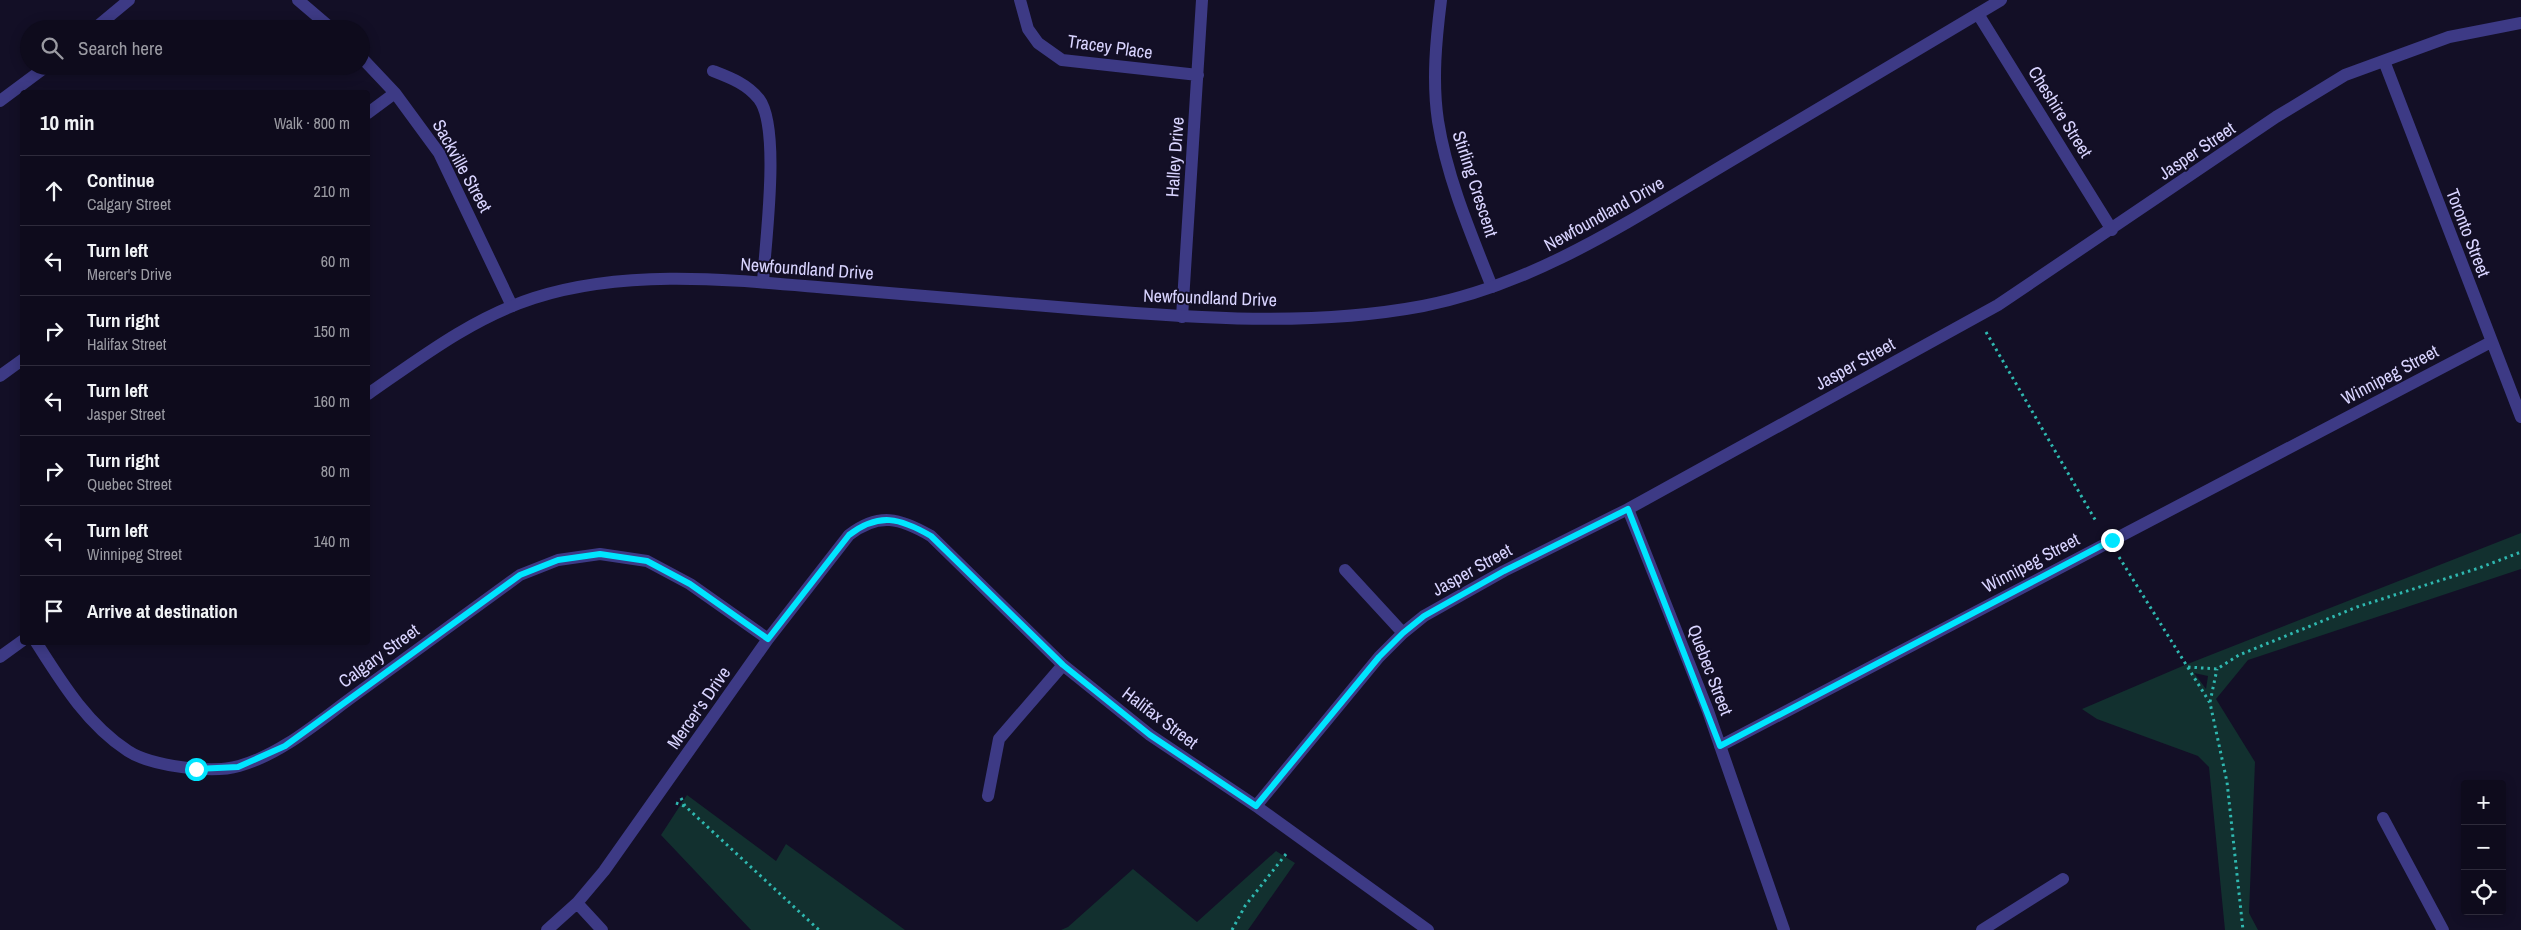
<!DOCTYPE html>
<html lang="en">
<head>
<meta charset="utf-8">
<style>
  body { margin:0; font-family:"Archivo Narrow",sans-serif; background:#1c1929; color:#f1f3f6 }
  .controls { position:absolute; right:15px; bottom:15px; display:grid; overflow:hidden; border-radius:5px; box-shadow:0 2px 12px #0003 }
  .controls button { width:45px; height:45px; display:grid; place-items:center; padding:0; border:0; border-bottom:1px solid #2e2b3b; background:#0e0b1c; color:#f1f3f6; font:25px sans-serif }
  .stop { position:absolute; width:15px; height:15px; margin:-11px; border:4px solid #00e5ff; border-radius:50%; background:#fff }
  .stop.end { background:#00e5ff; border-color:#fff; box-shadow:0 1px 5px #0008 }
  .list { margin:0; padding:0; list-style:none }
  h2 { display:flex; justify-content:space-between; align-items:center; height:65px; margin:0; padding:0 20px; font-size:21px }
  h2 small { font-size:16px; font-weight:400; color:#9b9ba3 }
  .list li { display:grid; grid-template-columns:32px 1fr auto; gap:15px; align-items:center; box-sizing:border-box; height:70px; padding:0 20px; border-top:1px solid #2e2b3b }
  .list b { display:block; font-size:19px; white-space:nowrap }
  .list p { margin:0; font-size:16px; white-space:nowrap; color:#9b9ba3 }
  .list em { font-size:16px; font-style:normal; color:#9b9ba3 }
  .icon { flex:none; width:28px; height:28px; fill:none; stroke:currentColor; stroke-width:2; stroke-linecap:round; stroke-linejoin:round }
  .map { position:relative; flex:none; width:2521px; height:930px; overflow:hidden }
  .search { position:absolute; background:#0e0b1c; box-shadow:0 2px 12px #0003; left:20px; top:20px; width:350px; height:55px; display:flex; align-items:center; gap:12px; box-sizing:border-box; padding:0 18px; border-radius:28px; color:#9b9ba3; font-size:19px }
  .panel { position:absolute; background:#0e0b1c; box-shadow:0 2px 12px #0003; left:20px; top:90px; width:350px; height:555px; border-radius:5px }
  .map>svg:first-child { display:block }
</style>
</head>
<body>
<div class="map">
<svg width="2521" height="930" viewBox="0 0 2521 930">
  <rect width="100%" height="100%" fill="#130f26"/>
  <!-- green -->
  <path fill="#12302f" fill-rule="evenodd" d="M2521 533V569L2248 660 2216 699 2255 762 2249 913 2258 930H2225L2209 767 2198 756 2097 719 2082 709 2185 665ZM2194 673 2208 676 2206 689Z
    M687 795 776 861 786 844 905 930H751L661 835Z
    M1276 851 1295 863 1248 930H1061L1068 927 1133 869 1197 922Z"/>
  <g fill="none" stroke-linecap="round" stroke-linejoin="round">
    <!-- path -->
    <path stroke="#2fb8b0" stroke-width="3" stroke-dasharray="2.5 4" stroke-linecap="butt" d="M1986 332 2097 523
      M2119 557 2210 703 2227 782 2243 930
      M2188 667 2217 669 2239 655 2357 607 2479 568 2521 552
      M2210 702 2217 669
      M681 798 685 806 819 930
      M676 803 684 806
      M1232 930 1245 906 1286 854"/>
    <!-- minor -->
    <path stroke="#3d3a85" stroke-width="12" d="M298 0 332 29
      M1020 0 1028 29 1038 43 1062 60 1198 75
      M1441 0C1436 40 1432 81 1438 121 1447 178 1471 234 1492 287
      M1978 14 2112 230
      M94 29 129 0
      M361 57 395 93 439 153 512 306
      M2384 61 2521 417
      M713 71C731 78 747 84 759 99 781 128 765 244 763 282
      M0 101 47 66
      M368 113 395 93
      M1182 317 1202 0
      M0 376 22 360
      M1628 509 1708 711 1784 930
      M1345 570 1403 633
      M36 642C62 683 87 724 128 751 151 766 212 774 239 766 282 754 319 721 355 695 410 655 465 615 520 575L558 560 600 554 647 561 690 584 768 639
      M1720 746 2491 342
      M988 796 999 739 1063 665
      M1256 806 1379 657 1403 633 1424 616 1504 571 1628 509 1998 305 2276 117 2345 75 2449 37 2521 23
      M2383 818 2443 930
      M577 903 602 930
      M547 930 577 903 604 871 768 639 849 535C879 512 900 518 931 536L1063 665 1150 735 1256 806 1428 930
      M1982 930 2063 879"/>
    <!-- tertiary -->
    <path stroke="#3d3a85" stroke-width="12" d="M368 394C420 358 472 318 534 298 628 268 733 280 829 288 914 295 998 302 1082 309 1195 318 1311 327 1423 306 1533 285 1628 222 1722 166 1815 110 1908 55 2001 0
      M0 657 22 641"/>
  </g>
  <g fill="none" stroke-linecap="round" stroke-linejoin="round">
    <!-- route -->
    <path stroke="#00e5ff" stroke-width="6" d="M196 769 238 767 285 746 520 575 558 560 600 554 647 561 690 584 768 639 849 535C879 512 900 518 931 536L1063 665 1150 735 1256 806 1379 657 1403 633 1424 616 1504 571 1628 509 1720 746 2112 540"/>
  </g>
  <g text-anchor="middle" stroke-width="4" stroke-linejoin="round" paint-order="stroke">
    <!-- street labels -->
    <g font-size="18" fill="#d9d4ff" stroke="#130f26">
      <text transform="translate(1110 47) rotate(8)" y="6">Tracey Place</text>
      <text transform="translate(2060 112) rotate(58)" y="6">Cheshire Street</text>
      <text transform="translate(2197 151) rotate(-34)" y="6">Jasper Street</text>
      <text transform="translate(1175 157) rotate(-86)" y="6">Halley Drive</text>
      <text transform="translate(462 166) rotate(61)" y="6">Sackville Street</text>
      <text transform="translate(1475 184) rotate(72)" y="6">Stirling Crescent</text>
      <text transform="translate(1604 214) rotate(-29)" y="6">Newfoundland Drive</text>
      <text transform="translate(2468 233) rotate(69)" y="6">Toronto Street</text>
      <text transform="translate(807 269) rotate(4)" y="6">Newfoundland Drive</text>
      <text transform="translate(1210 298) rotate(2)" y="6">Newfoundland Drive</text>
      <text transform="translate(1855 364) rotate(-29)" y="6">Jasper Street</text>
      <text transform="translate(2390 375) rotate(-28)" y="6">Winnipeg Street</text>
      <text transform="translate(2031 563) rotate(-28)" y="6">Winnipeg Street</text>
      <text transform="translate(1472 570) rotate(-29)" y="6">Jasper Street</text>
      <text transform="translate(379 656) rotate(-36)" y="6">Calgary Street</text>
      <text transform="translate(1710 670) rotate(69)" y="6">Quebec Street</text>
      <text transform="translate(699 708) rotate(-55)" y="6">Mercer's Drive</text>
      <text transform="translate(1160 718) rotate(37)" y="6">Halifax Street</text>
    </g>
  </g>
</svg>
<div class="controls">
<button>+</button>
<button>−</button>
<button><svg class="icon" aria-label="locate" viewBox="0 0 24 24"><circle cx="12" cy="12" r="6"/><path d="M12 2v4M12 18v4M2 12h4M18 12h4"/></svg></button>
</div>
<div class="stop" style="left:196px;top:769px"></div>
<div class="stop end" style="left:2112px;top:540px"></div>
<div class="search"><svg class="icon" aria-label="search" viewBox="0 0 24 24"><circle cx="10" cy="10" r="6"/><path d="M15 15l6 6"/></svg>Search here</div>
<section class="panel">
<h2>10 min<small>Walk · 800 m</small></h2>
<ul class="list">
<li><svg class="icon" aria-label="ahead" viewBox="0 0 24 24"><path d="M12 20V5M6 11l6-6 6 6"/></svg><div><b>Continue</b><p>Calgary Street</p></div><em>210 m</em></li>
<li><svg class="icon" aria-label="left" viewBox="0 0 24 24"><path d="M17 20v-9H6M10 6l-5 5 5 5"/></svg><div><b>Turn left</b><p>Mercer's Drive</p></div><em>60 m</em></li>
<li><svg class="icon" aria-label="right" viewBox="0 0 24 24"><path d="M7 20v-9h11M14 6l5 5-5 5"/></svg><div><b>Turn right</b><p>Halifax Street</p></div><em>150 m</em></li>
<li><svg class="icon" aria-label="left" viewBox="0 0 24 24"><path d="M17 20v-9H6M10 6l-5 5 5 5"/></svg><div><b>Turn left</b><p>Jasper Street</p></div><em>160 m</em></li>
<li><svg class="icon" aria-label="right" viewBox="0 0 24 24"><path d="M7 20v-9h11M14 6l5 5-5 5"/></svg><div><b>Turn right</b><p>Quebec Street</p></div><em>80 m</em></li>
<li><svg class="icon" aria-label="left" viewBox="0 0 24 24"><path d="M17 20v-9H6M10 6l-5 5 5 5"/></svg><div><b>Turn left</b><p>Winnipeg Street</p></div><em>140 m</em></li>
<li><svg class="icon" aria-label="arrive" viewBox="0 0 24 24"><path d="M6 21V4h12l-3 4 3 4H6"/></svg><div><b>Arrive at destination</b></div></li>
</ul>
</section>
</div>
</body>
</html>
